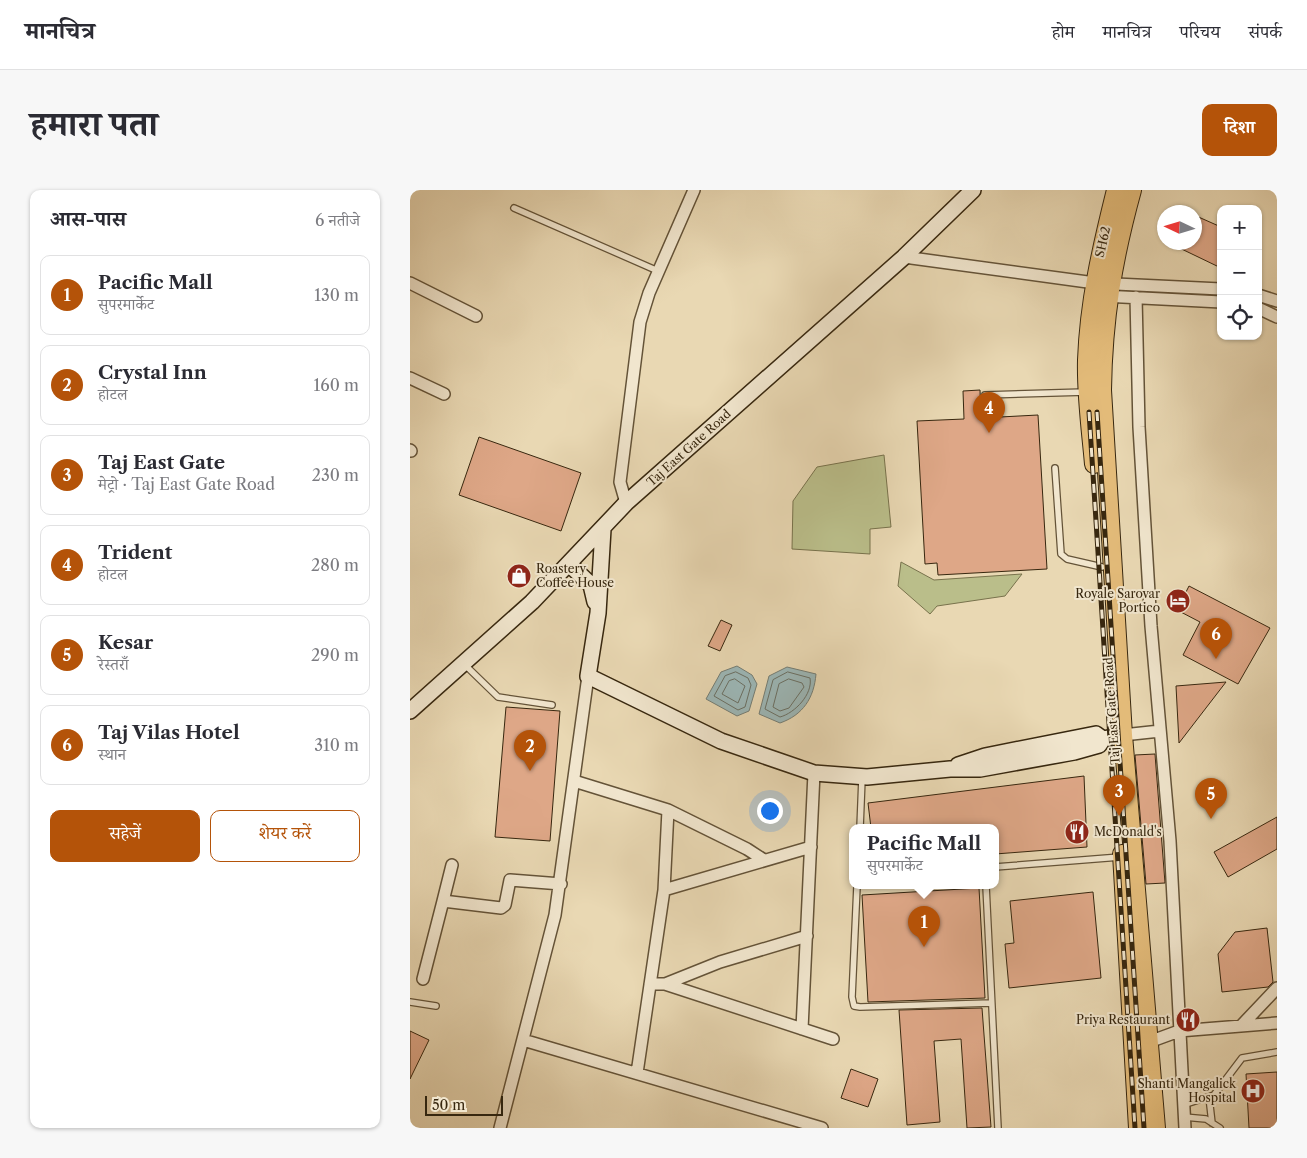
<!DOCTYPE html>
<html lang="hi">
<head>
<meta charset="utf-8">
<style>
  body { margin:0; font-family:"Libre Caslon Text","Noto Serif Devanagari",serif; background:#f7f7f7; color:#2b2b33 }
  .controls { position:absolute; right:15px; top:15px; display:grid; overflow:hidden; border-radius:10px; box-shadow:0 1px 4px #0004 }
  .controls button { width:45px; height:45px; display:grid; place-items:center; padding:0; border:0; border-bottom:1px solid #e1e1e2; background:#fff; color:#2b2b33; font:25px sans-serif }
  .compass { position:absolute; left:747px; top:15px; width:45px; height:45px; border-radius:50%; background:#fff; box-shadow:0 1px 4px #0004; rotate:274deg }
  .scale { position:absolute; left:15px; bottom:12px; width:78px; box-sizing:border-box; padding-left:5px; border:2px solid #37270f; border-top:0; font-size:14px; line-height:18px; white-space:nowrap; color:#37270f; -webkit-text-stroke:4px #f1e6ce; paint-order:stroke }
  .you { position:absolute; left:359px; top:620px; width:18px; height:18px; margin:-12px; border:4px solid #fff; border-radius:50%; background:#1a73e8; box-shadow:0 0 0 8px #1a73e833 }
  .badge { display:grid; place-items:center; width:32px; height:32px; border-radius:50%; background:#b45309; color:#fff; font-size:16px; font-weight:700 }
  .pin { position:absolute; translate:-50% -41px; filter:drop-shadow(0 1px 2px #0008) }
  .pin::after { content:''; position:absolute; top:26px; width:18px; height:15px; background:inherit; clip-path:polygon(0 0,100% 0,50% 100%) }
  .popup { position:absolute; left:439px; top:634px; width:150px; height:65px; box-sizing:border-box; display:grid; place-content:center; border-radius:10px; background:#fff; filter:drop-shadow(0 1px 4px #0005); font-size:16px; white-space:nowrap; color:#7c7c81 }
  .popup b { font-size:19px; color:#2b2b33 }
  .popup::after { content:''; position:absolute; left:50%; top:100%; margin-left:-10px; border:10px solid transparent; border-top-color:#fff }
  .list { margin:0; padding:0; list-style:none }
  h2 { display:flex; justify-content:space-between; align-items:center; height:65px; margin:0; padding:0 20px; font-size:21px }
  h2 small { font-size:16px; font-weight:400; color:#7c7c81 }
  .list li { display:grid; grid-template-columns:32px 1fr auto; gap:15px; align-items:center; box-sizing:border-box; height:80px; margin:0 10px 10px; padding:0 10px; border:1px solid #e1e1e2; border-radius:10px }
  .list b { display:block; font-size:19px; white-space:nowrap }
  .list p { margin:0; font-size:16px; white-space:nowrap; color:#7c7c81 }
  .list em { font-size:16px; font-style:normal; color:#7c7c81 }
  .actions { display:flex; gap:10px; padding:15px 20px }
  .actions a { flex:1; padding:11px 0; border:1px solid #b45309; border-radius:10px; text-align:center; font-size:18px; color:#b45309 }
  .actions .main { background:#b45309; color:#fff }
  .icon { flex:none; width:28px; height:28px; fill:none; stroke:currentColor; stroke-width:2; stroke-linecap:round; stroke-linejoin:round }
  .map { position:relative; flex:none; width:867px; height:938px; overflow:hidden; border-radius:10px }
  header { display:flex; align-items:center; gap:30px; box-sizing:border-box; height:70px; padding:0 25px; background:#fff; border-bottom:1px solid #e1e1e2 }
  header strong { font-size:24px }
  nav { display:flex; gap:28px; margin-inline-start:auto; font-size:18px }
  .intro { display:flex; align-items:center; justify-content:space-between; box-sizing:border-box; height:120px; padding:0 30px }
  h1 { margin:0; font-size:35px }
  .button { padding:12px 22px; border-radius:10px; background:#b45309; color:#fff; font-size:18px; font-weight:700 }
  main { display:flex; gap:30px; padding:0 30px }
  aside { flex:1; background:#fff; border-radius:10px; box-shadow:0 1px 4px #0004 }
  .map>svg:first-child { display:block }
</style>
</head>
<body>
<header>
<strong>मानचित्र</strong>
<nav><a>होम</a><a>मानचित्र</a><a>परिचय</a><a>संपर्क</a></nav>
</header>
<div class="intro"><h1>हमारा पता</h1><a class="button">दिशा</a></div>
<main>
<aside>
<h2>आस-पास<small>6 नतीजे</small></h2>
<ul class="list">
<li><span class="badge">1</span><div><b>Pacific Mall</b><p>सुपरमार्केट</p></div><em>130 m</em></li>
<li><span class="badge">2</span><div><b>Crystal Inn</b><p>होटल</p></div><em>160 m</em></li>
<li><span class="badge">3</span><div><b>Taj East Gate</b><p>मेट्रो · Taj East Gate Road</p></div><em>230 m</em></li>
<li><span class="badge">4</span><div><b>Trident</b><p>होटल</p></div><em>280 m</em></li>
<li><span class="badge">5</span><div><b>Kesar</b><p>रेस्तराँ</p></div><em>290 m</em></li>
<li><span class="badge">6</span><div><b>Taj Vilas Hotel</b><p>स्थान</p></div><em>310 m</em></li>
</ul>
<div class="actions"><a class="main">सहेजें</a><a>शेयर करें</a></div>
</aside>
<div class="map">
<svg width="867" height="938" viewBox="0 0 867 938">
  <rect width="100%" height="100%" fill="#e9d8b3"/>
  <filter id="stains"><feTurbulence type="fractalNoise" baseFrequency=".004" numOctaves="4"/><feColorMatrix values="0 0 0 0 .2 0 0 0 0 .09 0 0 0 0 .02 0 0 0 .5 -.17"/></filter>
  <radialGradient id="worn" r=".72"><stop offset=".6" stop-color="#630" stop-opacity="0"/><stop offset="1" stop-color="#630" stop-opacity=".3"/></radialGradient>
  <!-- green -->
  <path fill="#babe8a" stroke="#78724c" d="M474 265 481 337 460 339V364L382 359 383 311 407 277Z
    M491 372 524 390 612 384 595 406 527 416 520 424 488 396Z"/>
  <!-- water -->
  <path fill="#9cb7b7" stroke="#747d74" d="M327 476 342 485 347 494 339 521 327 526 296 509 311 482Z
    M377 477 406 484C404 508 393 525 370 533L349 524 359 486Z"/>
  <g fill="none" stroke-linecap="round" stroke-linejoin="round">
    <!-- shore -->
    <path stroke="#6a6f63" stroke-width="1" d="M326 482 338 488 341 495 335 517 328 520 304 506 315 486Z
      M378 482 400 488C403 504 385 523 370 527L355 519 363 490Z
      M325 489 335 496 328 513 312 504 319 491Z
      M379 489 392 493 394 497 379 518 370 521 363 517 369 494Z"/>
  </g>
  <!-- building -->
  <path fill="#dea787" stroke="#37270f" d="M784 25 811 37V72L809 77 757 52H784Z
    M570 200 571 228 628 225 637 379 528 385 527 373 515 374 507 231 554 229 553 201Z
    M69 247 171 283 151 341 49 305Z
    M779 396 860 438 828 494 773 465 790 432 767 420Z
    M311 430 322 435 310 461 298 456Z
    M816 492 769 553 766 496Z
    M96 517 150 521 140 651 85 647Z
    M745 564 755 693 736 694 725 565Z
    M674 586 677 657 585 664V638H461L458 613Z
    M867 627V659L818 687 804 662Z
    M569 698 575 808 458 812 452 705Z
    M683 702 691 788 599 798 595 754 604 753 600 711Z
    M857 738 863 792 858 797 812 802 808 764 825 742Z
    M572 818 581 937 557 938 551 849 524 851 530 932 497 935 489 820Z
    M0 841 19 850 0 889Z
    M441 879 468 889 458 917 431 908Z
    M867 882V938H839L836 884Z"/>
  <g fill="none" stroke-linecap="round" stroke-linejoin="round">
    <defs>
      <path id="lane" d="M104 18 248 81
        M575 205 676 202
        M645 278 651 364 657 369 692 377
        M54 474 88 507 142 515
        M450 638 452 588
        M585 677 710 667
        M447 696 442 807 444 816 450 817 581 813
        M576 696 588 938
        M0 812 26 816
        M799 907 802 933
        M773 915 804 905 832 868 867 862
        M774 927 796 929 810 938"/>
      <path id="street" d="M494 67 685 93 811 99
        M0 93 66 126
        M848 105 867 111
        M693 106 811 112
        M726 107 729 237 741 436 760 651 775 938
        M848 118 867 127
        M0 188 34 204
        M0 260 1 261
        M216 313 210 292 230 132 239 103 284 0
        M713 545 750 541
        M164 591 258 620 337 659 354 670
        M254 700 258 620
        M33 711 42 675
        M13 789 33 711 91 718 95 715 100 690 151 694
        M240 794H255L423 849
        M255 794 310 772 397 746
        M831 836 867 798
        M392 839 404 583
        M113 850 412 938
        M739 852 769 841 867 833
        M227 883 254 700 401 657
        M90 938 145 725 178 486"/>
      <path id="secondary" d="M193 339 188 423 178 486 311 551 404 583 457 587 540 579H570L664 562 689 555 693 549
        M159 374 181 395 185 412
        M0 521 122 412 216 313 494 67 563 0
        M548 575 575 566 686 544 693 549 713 545"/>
      <path id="primary" d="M722 0C703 69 693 128 692 200L713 545 746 938
        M684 274C681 240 676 205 677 170 679 112 692 56 706 0
        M712 664 728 938"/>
    </defs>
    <!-- lane casing -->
    <use href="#lane" stroke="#645338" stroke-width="8"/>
    <!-- street casing -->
    <use href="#street" stroke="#645338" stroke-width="14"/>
    <!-- secondary casing -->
    <use href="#secondary" stroke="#37270f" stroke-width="18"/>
    <!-- primary casing -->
    <use href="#primary" stroke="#37270f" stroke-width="20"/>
    <!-- lane -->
    <use href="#lane" stroke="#f1e6ce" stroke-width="5.5"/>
    <!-- street -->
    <use href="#street" stroke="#f1e6ce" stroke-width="11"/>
    <!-- secondary -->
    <use href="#secondary" stroke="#f1e6ce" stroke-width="15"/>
    <!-- primary -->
    <use href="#primary" stroke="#e4bc7a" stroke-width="18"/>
    <defs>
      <path id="rail" d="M679 222 725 938
        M687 222 734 938"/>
    </defs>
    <!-- rail casing -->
    <use href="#rail" stroke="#37270f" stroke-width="5"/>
    <!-- rail -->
    <use href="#rail" stroke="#f1e6ce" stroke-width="3" stroke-dasharray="9" stroke-linecap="butt"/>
  </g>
  <!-- icons -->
  <defs>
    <symbol id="shop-disc" viewBox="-11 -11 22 22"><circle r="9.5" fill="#8f2418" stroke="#f1e6ce"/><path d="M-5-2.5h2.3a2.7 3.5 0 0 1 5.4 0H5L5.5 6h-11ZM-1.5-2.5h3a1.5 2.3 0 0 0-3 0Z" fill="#fff"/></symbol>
    <symbol id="hotel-disc" viewBox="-11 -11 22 22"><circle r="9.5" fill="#8f2418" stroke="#f1e6ce"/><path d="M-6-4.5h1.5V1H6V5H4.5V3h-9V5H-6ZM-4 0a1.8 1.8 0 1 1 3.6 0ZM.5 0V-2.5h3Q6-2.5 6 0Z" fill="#fff"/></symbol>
    <symbol id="restaurant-disc" viewBox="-11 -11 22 22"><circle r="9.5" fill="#8f2418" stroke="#f1e6ce"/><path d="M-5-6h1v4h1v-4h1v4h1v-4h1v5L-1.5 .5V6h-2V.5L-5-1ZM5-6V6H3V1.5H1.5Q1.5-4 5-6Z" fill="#fff"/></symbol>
    <symbol id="hospital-disc" viewBox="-11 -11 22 22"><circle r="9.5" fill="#8f2418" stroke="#f1e6ce"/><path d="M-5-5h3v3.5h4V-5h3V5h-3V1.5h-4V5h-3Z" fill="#fff"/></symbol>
  </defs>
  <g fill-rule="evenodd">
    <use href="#shop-disc" x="95" y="372" width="28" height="28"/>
    <use href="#hotel-disc" x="754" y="397" width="28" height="28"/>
    <use href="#restaurant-disc" x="653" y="628" width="28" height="28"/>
    <use href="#restaurant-disc" x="764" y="816" width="28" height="28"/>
    <use href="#hospital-disc" x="829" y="887" width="28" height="28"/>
  </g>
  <g text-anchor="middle" stroke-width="4" stroke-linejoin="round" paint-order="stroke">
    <!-- street labels -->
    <g font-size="12" fill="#37270f" stroke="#f1e6ce">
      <text transform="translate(693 52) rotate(-77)" y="4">SH62</text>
      <text transform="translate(279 258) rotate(-42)" y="4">Taj East Gate Road</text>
      <text transform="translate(702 521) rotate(-94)" y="4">Taj East Gate Road</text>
    </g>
    <!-- poi labels -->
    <g font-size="12" fill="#37270f" stroke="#f1e6ce" text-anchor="end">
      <text x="126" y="383" text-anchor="start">Roastery<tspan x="126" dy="14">Coffee House</tspan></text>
      <text x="750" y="408">Royale Sarovar<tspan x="750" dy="14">Portico</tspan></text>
      <text x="684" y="646" text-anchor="start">McDonald's</text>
      <text x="760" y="834">Priya Restaurant</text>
      <text x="826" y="898">Shanti Mangalick<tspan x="826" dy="14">Hospital</tspan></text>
    </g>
  </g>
  <rect width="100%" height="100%" filter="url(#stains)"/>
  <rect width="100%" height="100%" fill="url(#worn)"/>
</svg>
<div class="controls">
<button>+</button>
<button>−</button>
<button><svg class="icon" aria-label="locate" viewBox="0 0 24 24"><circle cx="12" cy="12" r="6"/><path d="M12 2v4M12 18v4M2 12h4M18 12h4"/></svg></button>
</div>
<svg class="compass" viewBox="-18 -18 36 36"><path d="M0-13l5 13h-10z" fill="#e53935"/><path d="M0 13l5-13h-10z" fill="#7c7c81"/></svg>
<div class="scale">50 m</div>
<div class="you"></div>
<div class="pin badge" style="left:514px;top:757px">1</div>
<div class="popup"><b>Pacific Mall</b>सुपरमार्केट</div>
<div class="pin badge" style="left:120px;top:581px">2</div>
<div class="pin badge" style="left:709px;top:626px">3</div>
<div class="pin badge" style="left:579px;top:243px">4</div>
<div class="pin badge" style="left:801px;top:629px">5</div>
<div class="pin badge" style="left:806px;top:469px">6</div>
</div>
</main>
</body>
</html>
